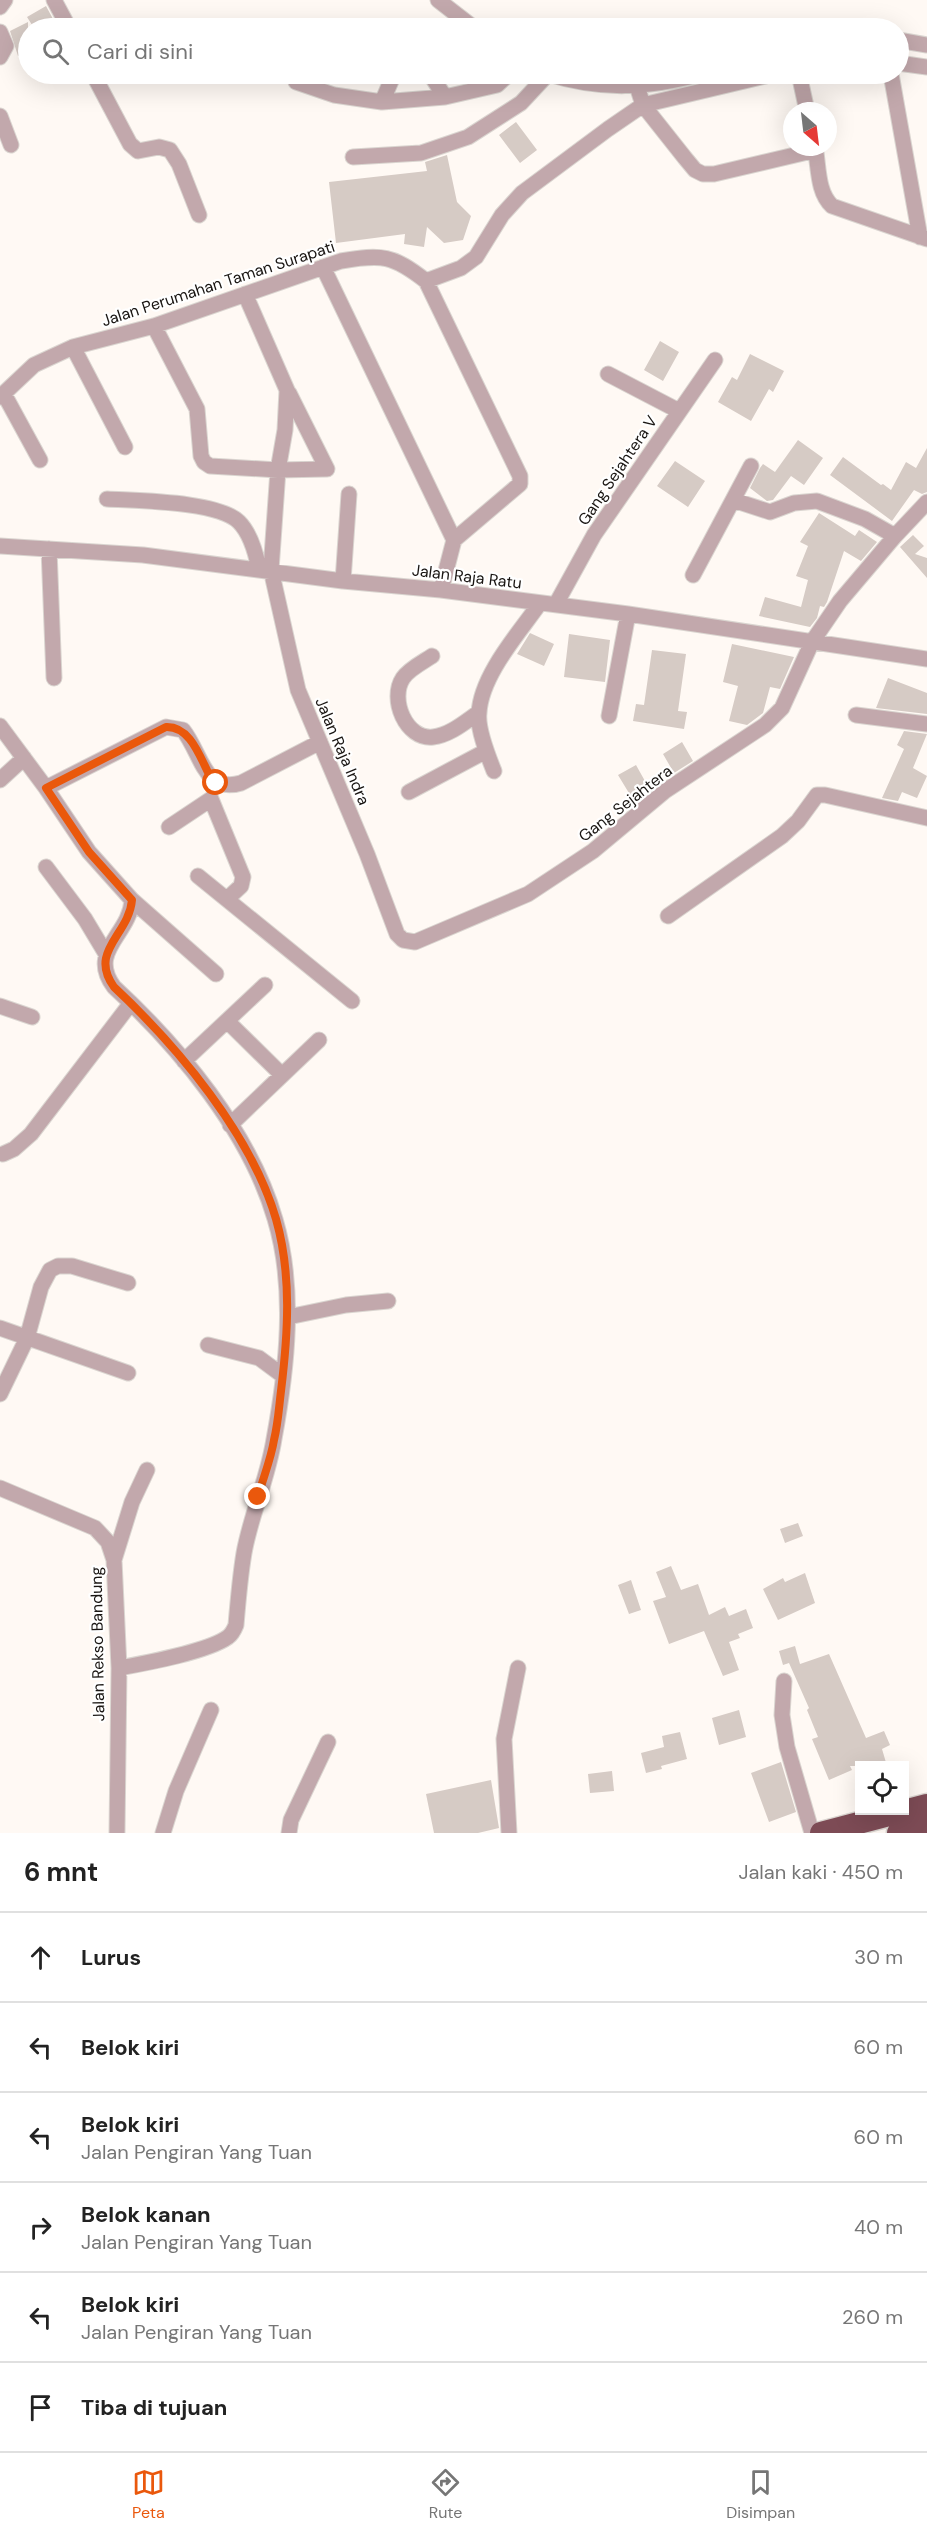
<!DOCTYPE html>
<html lang="id">
<head>
<meta charset="utf-8">
<style>
  body { margin:0; font-family:"DM Sans",sans-serif; background:#f6f6f6; color:#222 }
  .controls { position:absolute; right:18px; bottom:18px; display:grid; overflow:hidden; border-radius:0px; box-shadow:0 6px 24px #0002 }
  .controls button { width:54px; height:54px; display:grid; place-items:center; padding:0; border:0; border-bottom:2px solid #e0e0e0; background:#fff; color:#222; font:30px sans-serif }
  .compass { position:absolute; left:783px; top:102px; width:54px; height:54px; border-radius:50%; background:#fff; box-shadow:0 6px 24px #0002; rotate:152deg }
  .stop { position:absolute; width:18px; height:18px; margin:-14px; border:4px solid #ea580c; border-radius:50%; background:#fff }
  .stop.end { background:#ea580c; border-color:#fff; box-shadow:0 2px 6px #0008 }
  .list { margin:0; padding:0; list-style:none }
  h2 { display:flex; justify-content:space-between; align-items:center; height:78px; margin:0; padding:0 24px; font-size:26px }
  h2 small { font-size:20px; font-weight:400; color:#767676 }
  .list li { display:grid; grid-template-columns:39px 1fr auto; gap:18px; align-items:center; box-sizing:border-box; height:90px; padding:0 24px; border-top:2px solid #e0e0e0 }
  .list b { display:block; font-size:22px; white-space:nowrap }
  .list p { margin:0; font-size:20px; white-space:nowrap; color:#767676 }
  .list em { font-size:20px; font-style:normal; color:#767676 }
  .icon { flex:none; width:33px; height:33px; fill:none; stroke:currentColor; stroke-width:2; stroke-linecap:round; stroke-linejoin:round }
  .map { position:relative; flex:none; width:927px; height:1833px; overflow:hidden }
  .search { position:absolute; background:#fff; box-shadow:0 6px 24px #0002; left:18px; right:18px; top:18px; height:66px; display:flex; align-items:center; gap:15px; box-sizing:border-box; padding:0 21px; border-radius:33px; color:#767676; font-size:22px }
  .sheet { height:618px; background:#fff }
  nav { display:flex; justify-content:space-around; align-items:center; box-sizing:border-box; height:84px; border-top:2px solid #e0e0e0; background:#fff; font-size:16px; color:#767676 }
  nav a { display:grid; justify-items:center; gap:3px }
  nav .on { color:#ea580c }
  .map>svg:first-child { display:block }
</style>
</head>
<body>
<div class="map">
<svg width="927" height="1833" viewBox="0 0 927 1833">
  <rect width="100%" height="100%" fill="#fff9f4"/>
  <!-- building -->
  <path fill="#d6cbc5" d="M46 6 53 19 34 28 27 17Z
    M28 22V50L18 56 10 31Z
    M516 122 537 150 520 163 499 135Z
    M447 155 457 202 471 216 463 240 444 243 427 227 424 247 404 244 405 234 336 243 329 182 427 171 425 162Z
    M660 341 679 352 663 381 644 370Z
    M750 354 784 371 773 392 769 389 751 421 718 402 732 377 737 380Z
    M798 440 823 458 804 485 791 476 773 500 767 501 750 488 760 468 763 464 775 472Z
    M927 448V492L922 494 914 490 892 521 830 475 843 457 881 485 883 484 891 490 906 462 916 468Z
    M675 461 705 481 688 507 657 486Z
    M819 513 855 536 859 530 877 542 861 561 844 551 827 602 824 607 820 606 817 618 810 627 759 616 765 597 801 607 808 580 796 576 808 546 800 542Z
    M913 535 924 546 915 554 927 558V578L900 547Z
    M530 633 554 644 544 666 517 654Z
    M569 634 610 640 605 682 564 677Z
    M732 644 794 657 780 689 770 687 763 713 747 725 729 721 738 686 723 682Z
    M652 650 686 654 678 711 687 712 684 729 633 721 636 704 644 705Z
    M888 678 927 693V714L876 708Z
    M904 731 927 734 913 768 927 776 917 798 902 792 898 801 882 798 904 749 897 745Z
    M682 742 693 761 674 773 663 754Z
    M636 765 650 790 635 803 618 775Z
    M798 1523 803 1536 785 1543 780 1529Z
    M671 1566 681 1590 698 1584 709 1615 725 1607 729 1616 746 1609 753 1628 738 1634 740 1638 729 1642 739 1670 723 1676 704 1631 669 1644 653 1601 666 1597 656 1572Z
    M805 1573 815 1603 778 1620 763 1589 783 1578 785 1582Z
    M631 1580 641 1610 629 1614 618 1585Z
    M795 1646 800 1664 829 1654 866 1738 884 1731 890 1745 882 1749 887 1766H850L852 1770 829 1780 812 1739 818 1737 807 1710 809 1708 789 1663 783 1665 779 1651Z
    M739 1710 746 1737 719 1745 712 1718Z
    M680 1732 687 1759 661 1766 662 1769 646 1773 641 1753 664 1747 662 1736Z
    M781 1762 796 1812 769 1822 751 1773Z
    M612 1771 614 1791 590 1793 588 1774Z
    M491 1780 499 1828 478 1833H434L426 1794Z"/>
  <g fill="none" stroke-linecap="round" stroke-linejoin="round">
    <defs>
      <path id="minor" d="M54 0 69 28
        M438 0 474 28
        M0 7 5 0
        M0 32 6 46 0 57
        M898 40 927 45
        M898 63 927 67
        M93 74 130 144 138 151 159 147 170 150 179 164 199 215
        M430 74 445 97
        M548 74C603 91 647 88 702 74
        M799 74 807 111
        M891 74 920 237
        M296 82 334 95 382 102 445 97 497 85 509 74
        M637 86 643 105 685 158 695 170 703 174H714L816 150
        M382 102 394 74
        M0 116 11 145
        M815 147C819 167 817 192 832 206L927 239
        M353 157 421 153 468 137 521 103 548 74
        M323 267 454 540
        M426 281 520 476V484L454 540 441 590
        M245 294 287 390 285 430 278 470 271 570 298 690 367 854 397 934 403 940 415 942 528 894 593 851 665 791 765 725 782 708 812 642 840 601 895 536 927 502
        M154 326 197 409 201 456 204 462 210 466 278 470 327 469 289 393
        M73 347 125 447
        M608 374 679 411
        M4 394 40 460
        M0 397 34 365 73 347 154 326 341 261C382 254 393 255 426 281L461 268 476 257 502 215 522 193 608 129 643 105 774 74
        M107 499C137 501 218 501 239 522 251 534 256 554 259 569
        M733 500 770 512 794 503 817 501 865 519 895 536
        M0 546 143 555 343 581 441 590 628 614 927 659
        M49 549 54 678
        M693 575 751 466
        M343 581 349 494
        M556 604 594 535 715 360
        M432 656C423 662 409 669 403 678 389 699 406 740 433 737 450 735 465 722 478 713
        M856 715 927 724
        M609 716 628 614
        M0 726 46 788 89 852 132 900C130 935 87 951 114 987 179 1047 250 1132 275 1219 296 1289 287 1369 274 1439 268 1478 251 1514 244 1553 240 1577 238 1601 236 1625 234 1630 232 1634 228 1637 207 1652 146 1663 119 1668
        M494 771C488 756 477 729 479 713 481 675 519 633 540 603
        M0 780 24 758
        M46 788 166 727 183 730C202 754 204 794 241 783L320 742
        M409 792 486 751
        M169 827 211 799 243 877 241 886 227 899
        M46 867 85 919 106 954
        M198 876 352 1001
        M132 900 216 974
        M668 916 782 836 798 821 817 795H825L927 818
        M0 1006 32 1017
        M227 1021 282 1075
        M184 1061 265 985
        M230 1125 319 1040
        M3 1154 14 1149 31 1134 131 1003
        M288 1317 346 1305 388 1301
        M0 1328 128 1373
        M208 1345 259 1358 282 1375
        M0 1394 27 1338 41 1287 50 1270 58 1266H72L128 1283
        M0 1488 95 1528 108 1542 114 1560 119 1668 117 1833
        M114 1560 132 1502 147 1470
        M784 1681 782 1715 787 1747 812 1833
        M163 1833 176 1791 211 1710
        M289 1833 291 1820 328 1742
        M509 1833 504 1739 518 1668"/>
      <path id="highway" d="M821 1833 927 1805
        M898 1833 927 1825"/>
    </defs>
    <!-- minor casing -->
    <use href="#minor" stroke="#dad5d0" stroke-width="17"/>
    <!-- highway casing -->
    <use href="#highway" stroke="#dad5d0" stroke-width="25"/>
    <!-- minor -->
    <use href="#minor" stroke="#c2a8ac" stroke-width="15"/>
    <!-- highway -->
    <use href="#highway" stroke="#7d4b55" stroke-width="22"/>
  </g>
  <g fill="none" stroke-linecap="round" stroke-linejoin="round">
    <!-- route -->
    <path stroke="#ea580c" stroke-width="8" d="M216 783 212 780C201 761 192 726 166 727L46 788 89 852 132 900C129 935 88 951 114 987 178 1047 251 1134 276 1219 292 1275 288 1334 281 1391 279 1407 278 1424 274 1440 271 1459 263 1478 258 1497"/>
  </g>
  <g text-anchor="middle" stroke-width="4.5" stroke-linejoin="round" paint-order="stroke">
    <!-- street labels -->
    <g font-size="16" fill="#191512" stroke="#fff">
      <text transform="translate(218 283) rotate(-18)" y="6">Jalan Perumahan Taman Surapati</text>
      <text transform="translate(617 470) rotate(-56)" y="6">Gang Sejahtera V</text>
      <text transform="translate(467 576) rotate(7)" y="6">Jalan Raja Ratu</text>
      <text transform="translate(343 751) rotate(67)" y="6">Jalan Raja Indra</text>
      <text transform="translate(625 803) rotate(-38)" y="6">Gang Sejahtera</text>
      <text transform="translate(97 1644) rotate(-91)" y="6">Jalan Rekso Bandung</text>
    </g>
  </g>
</svg>
<div class="controls">
<button><svg class="icon" aria-label="locate" viewBox="0 0 24 24"><circle cx="12" cy="12" r="6"/><path d="M12 2v4M12 18v4M2 12h4M18 12h4"/></svg></button>
</div>
<svg class="compass" viewBox="-18 -18 36 36"><path d="M0-13l5 13h-10z" fill="#e53935"/><path d="M0 13l5-13h-10z" fill="#767676"/></svg>
<div class="stop" style="left:216px;top:783px"></div>
<div class="stop end" style="left:258px;top:1497px"></div>
<div class="search"><svg class="icon" aria-label="search" viewBox="0 0 24 24"><circle cx="10" cy="10" r="6"/><path d="M15 15l6 6"/></svg>Cari di sini</div>
</div>
<section class="sheet">
<h2>6 mnt<small>Jalan kaki · 450 m</small></h2>
<ul class="list">
<li><svg class="icon" aria-label="ahead" viewBox="0 0 24 24"><path d="M12 20V5M6 11l6-6 6 6"/></svg><div><b>Lurus</b></div><em>30 m</em></li>
<li><svg class="icon" aria-label="left" viewBox="0 0 24 24"><path d="M17 20v-9H6M10 6l-5 5 5 5"/></svg><div><b>Belok kiri</b></div><em>60 m</em></li>
<li><svg class="icon" aria-label="left" viewBox="0 0 24 24"><path d="M17 20v-9H6M10 6l-5 5 5 5"/></svg><div><b>Belok kiri</b><p>Jalan Pengiran Yang Tuan</p></div><em>60 m</em></li>
<li><svg class="icon" aria-label="right" viewBox="0 0 24 24"><path d="M7 20v-9h11M14 6l5 5-5 5"/></svg><div><b>Belok kanan</b><p>Jalan Pengiran Yang Tuan</p></div><em>40 m</em></li>
<li><svg class="icon" aria-label="left" viewBox="0 0 24 24"><path d="M17 20v-9H6M10 6l-5 5 5 5"/></svg><div><b>Belok kiri</b><p>Jalan Pengiran Yang Tuan</p></div><em>260 m</em></li>
<li><svg class="icon" aria-label="arrive" viewBox="0 0 24 24"><path d="M6 21V4h12l-3 4 3 4H6"/></svg><div><b>Tiba di tujuan</b></div></li>
</ul>
</section>
<nav>
<a class="on"><svg class="icon" aria-label="map" viewBox="0 0 24 24"><path d="M3 6l6-2 6 2 6-2v14l-6 2-6-2-6 2zM9 4v14M15 6v14"/></svg>Peta</a>
<a><svg class="icon" aria-label="directions" viewBox="0 0 24 24"><path d="M12 3l9 9-9 9-9-9zM9 14v-3h6M13 9l2 2-2 2"/></svg>Rute</a>
<a><svg class="icon" aria-label="saved" viewBox="0 0 24 24"><path d="M7 4h10v16l-5-4-5 4z"/></svg>Disimpan</a>
</nav>
</body>
</html>
